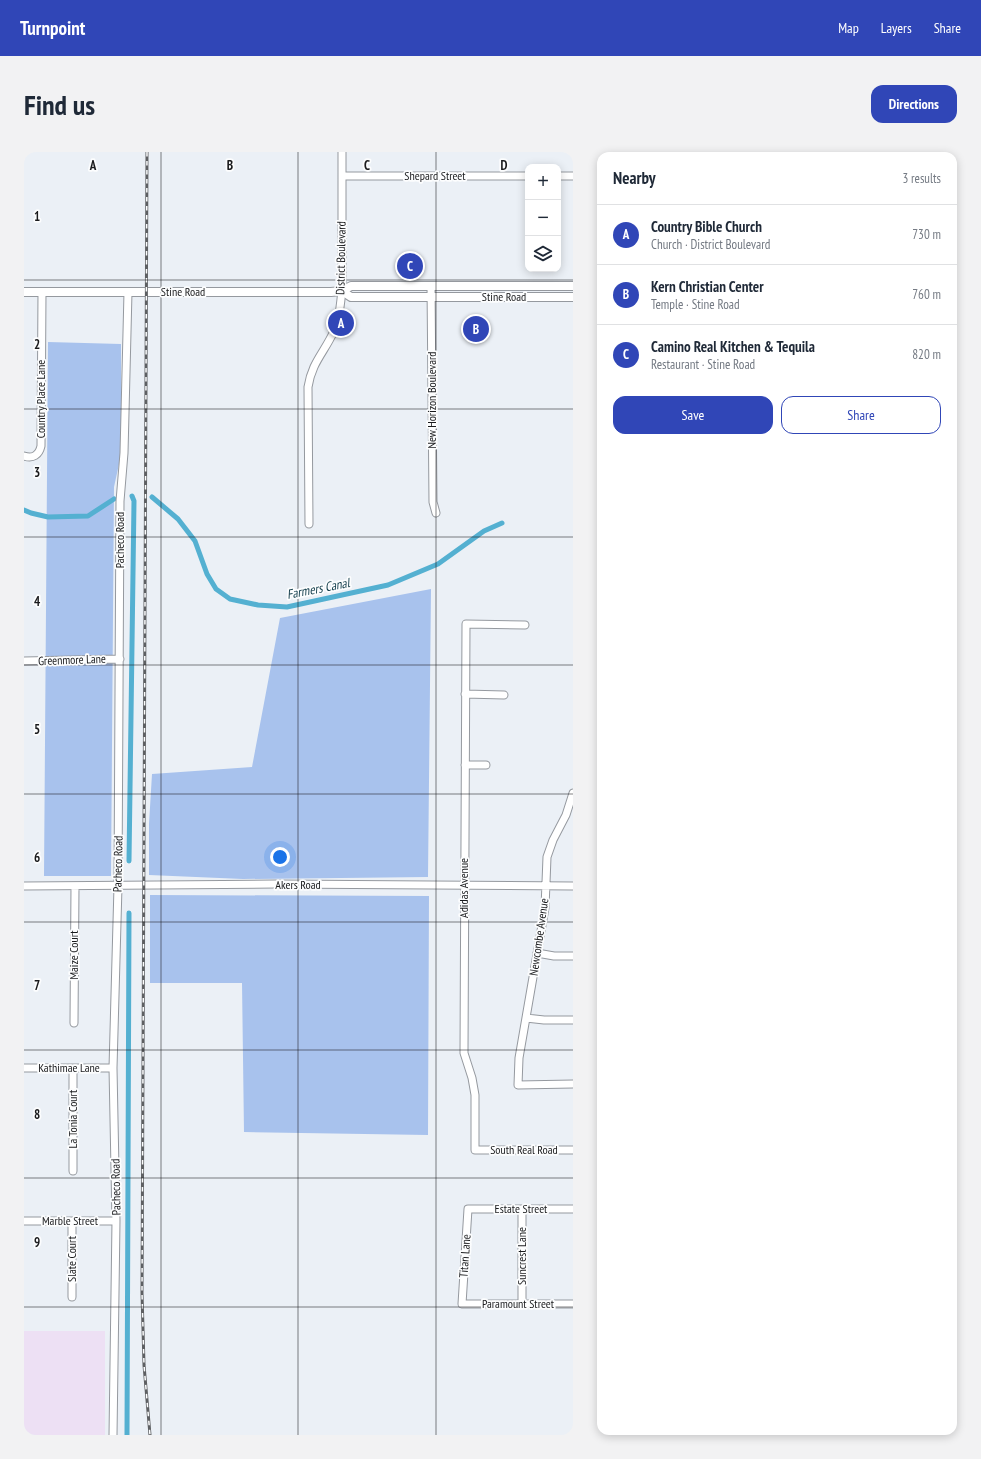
<!DOCTYPE html>
<html lang="en">
<head>
<meta charset="utf-8">
<style>
  body { margin:0; font-family:"PT Sans Narrow",sans-serif; background:#f2f2f3; color:#1f2937 }
  .controls { position:absolute; right:12px; top:12px; display:grid; overflow:hidden; border-radius:8px; box-shadow:0 2px 10px #0003 }
  .controls button { width:36px; height:36px; display:grid; place-items:center; padding:0; border:0; border-bottom:1px solid #e0e1e3; background:#fff; color:#1f2937; font:20px sans-serif }
  .you { position:absolute; left:256px; top:705px; width:14px; height:14px; margin:-10px; border:3px solid #fff; border-radius:50%; background:#1a73e8; box-shadow:0 0 0 6px #1a73e833 }
  .badge { display:grid; place-items:center; width:26px; height:26px; border-radius:50%; background:#3046b7; color:#fff; font-size:13px; font-weight:700 }
  .pin { position:absolute; translate:-50% -50%; border:2px solid #fff; box-shadow:0 1px 4px #0006 }
  .list { margin:0; padding:0; list-style:none }
  h2 { display:flex; justify-content:space-between; align-items:center; height:52px; margin:0; padding:0 16px; font-size:17px }
  h2 small { font-size:13px; font-weight:400; color:#747a83 }
  .list li { display:grid; grid-template-columns:26px 1fr auto; gap:12px; align-items:center; box-sizing:border-box; height:60px; padding:0 16px; border-top:1px solid #e0e1e3 }
  .list b { display:block; font-size:15px; white-space:nowrap }
  .list p { margin:0; font-size:13px; white-space:nowrap; color:#747a83 }
  .list em { font-size:13px; font-style:normal; color:#747a83 }
  .actions { display:flex; gap:8px; padding:12px 16px }
  .actions a { flex:1; padding:9px 0; border:1px solid #3046b7; border-radius:12px; text-align:center; font-size:14px; color:#3046b7 }
  .actions .main { background:#3046b7; color:#fff }
  .icon { flex:none; width:22px; height:22px; fill:none; stroke:currentColor; stroke-width:2; stroke-linecap:round; stroke-linejoin:round }
  .map { position:relative; flex:none; width:549px; height:1283px; overflow:hidden; border-radius:12px }
  header { display:flex; align-items:center; gap:24px; box-sizing:border-box; height:56px; padding:0 20px; background:#3046b7; color:#fff }
  header strong { font-size:19px }
  nav { display:flex; gap:22px; margin-inline-start:auto; font-size:14px }
  .intro { display:flex; align-items:center; justify-content:space-between; box-sizing:border-box; height:96px; padding:0 24px }
  h1 { margin:0; font-size:28px }
  .button { padding:10px 18px; border-radius:12px; background:#3046b7; color:#fff; font-size:14px; font-weight:700 }
  main { display:flex; gap:24px; padding:0 24px }
  aside { flex:1; background:#fff; border-radius:12px; box-shadow:0 2px 10px #0003 }
  .map>svg:first-child { display:block }
</style>
</head>
<body>
<header>
<strong>Turnpoint</strong>
<nav><a>Map</a><a>Layers</a><a>Share</a></nav>
</header>
<div class="intro"><h1>Find us</h1><a class="button">Directions</a></div>
<main>
<div class="map">
<svg width="549" height="1283" viewBox="0 0 549 1283">
  <rect width="100%" height="100%" fill="#ebf0f6"/>
  <!-- commercial -->
  <path fill="#ede0f4" d="M0 1179H81V1283H0Z"/>
  <!-- green -->
  <path fill="#a8c2ed" d="M24 190 97 192V303L90 335 87 724H20Z
    M407 437 404 725 219 727 125 723V672L128 622 228 615 256 466Z
    M126 743 405 744 404 983 220 980 218 831H126Z"/>
  <g fill="none" stroke-linecap="round" stroke-linejoin="round">
    <!-- canal -->
    <path stroke="#54b0d1" stroke-width="5" d="M128 345 154 367 171 389 183 422 192 437 206 447 234 453 263 455 364 433 414 412 460 379 478 371
      M0 358 7 361 24 365 64 364 90 347
      M105 709 110 349 108 344
      M103 1283 105 761"/>
    <defs>
      <path id="minor" d="M318 24H504
        M534 24H549
        M407 134 409 350 412 361
        M0 304C9 307 15 303 17 294L18 140
        M285 372 284 235C288 210 300 201 310 179 316 167 316 153 318 139V0
        M501 473 442 472 440 901 448 926 451 943V998H549
        M0 509 96 507
        M441 542 480 543
        M441 613H462
        M549 641 542 663 529 688 523 705 521 756 495 906 494 933 549 932
        M0 734 252 732 549 734
        M513 801 530 804H549
        M502 866 520 868H549
        M50 871 51 734
        M0 916H89
        M49 1019V916
        M498 1057V1152
        M549 1057H444L438 1152H549
        M0 1069H92
        M48 1069V1145
        M89 1283 92 1069 89 916 94 734 96 349 100 301 104 140"/>
      <path id="major" d="M318 139 327 145H549
        M0 140H307L318 139 327 134H549"/>
    </defs>
    <!-- minor casing -->
    <use href="#minor" stroke="#95999f" stroke-width="9"/>
    <!-- major casing -->
    <use href="#major" stroke="#95999f" stroke-width="10"/>
    <!-- minor -->
    <use href="#minor" stroke="#fff" stroke-width="7"/>
    <!-- major -->
    <use href="#major" stroke="#fff" stroke-width="8"/>
    <defs>
      <path id="rail" d="M123 0 118 1141 120 1213 126 1283"/>
    </defs>
    <!-- rail casing -->
    <use href="#rail" stroke="#5d5f62" stroke-width="3"/>
    <!-- rail -->
    <use href="#rail" stroke="#fcfdfe" stroke-width="1.5" stroke-dasharray="4.5" stroke-linecap="butt"/>
  </g>
  <!-- grid -->
  <path fill="none" stroke="#1a1b1d" stroke-width="1" stroke-opacity="0.55" d="M137 0V1283M274 0V1283M412 0V1283M0 128H549M0 257H549M0 385H549M0 513H549M0 642H549M0 770H549M0 898H549M0 1026H549M0 1155H549"/>
  <g text-anchor="middle" stroke-width="3.5" stroke-linejoin="round" paint-order="stroke">
    <!-- street labels -->
    <g font-size="12" fill="#1a1b1d" stroke="#fcfdfe">
      <text x="411" y="28">Shepard Street</text>
      <text transform="translate(317 106) rotate(-89)" y="4">District Boulevard</text>
      <text x="159" y="144">Stine Road</text>
      <text x="480" y="149">Stine Road</text>
      <text transform="translate(17 247) rotate(-90)" y="4">Country Place Lane</text>
      <text transform="translate(408 248) rotate(-90)" y="4">New Horizon Boulevard</text>
      <text transform="translate(96 388) rotate(-90)" y="4">Pacheco Road</text>
      <text transform="translate(48 508) rotate(-2)" y="4">Greenmore Lane</text>
      <text transform="translate(94 712) rotate(-89)" y="4">Pacheco Road</text>
      <text x="274" y="737">Akers Road</text>
      <text transform="translate(440 736) rotate(-90)" y="4">Adidas Avenue</text>
      <text transform="translate(515 785) rotate(-82)" y="4">Newcombe Avenue</text>
      <text transform="translate(50 803) rotate(-90)" y="4">Maize Court</text>
      <text x="45" y="920">Kathimae Lane</text>
      <text transform="translate(49 967) rotate(-90)" y="4">La Tonia Court</text>
      <text x="500" y="1002">South Real Road</text>
      <text transform="translate(92 1035) rotate(-91)" y="4">Pacheco Road</text>
      <text x="497" y="1061">Estate Street</text>
      <text x="46" y="1073">Marble Street</text>
      <text transform="translate(441 1104) rotate(-86)" y="4">Titan Lane</text>
      <text transform="translate(498 1104) rotate(-90)" y="4">Suncrest Lane</text>
      <text transform="translate(48 1107) rotate(-90)" y="4">Slate Court</text>
      <text x="494" y="1156">Paramount Street</text>
    </g>
    <!-- water labels -->
    <g font-size="13" font-style="italic" fill="#103b49" stroke="#fcfdfe">
      <text transform="translate(294 436) rotate(-11)" y="5">Farmers Canal</text>
    </g>
  </g>
  <g font-size="13" text-anchor="middle" font-weight="bold" fill="#1a1b1d" stroke="#fcfdfe" stroke-width="3.5" stroke-linejoin="round" paint-order="stroke">
    <text x="69" y="18">A</text>
    <text x="206" y="18">B</text>
    <text x="343" y="18">C</text>
    <text x="480" y="18">D</text>
    <text x="13" y="69">1</text>
    <text x="13" y="197">2</text>
    <text x="13" y="325">3</text>
    <text x="13" y="454">4</text>
    <text x="13" y="582">5</text>
    <text x="13" y="710">6</text>
    <text x="13" y="838">7</text>
    <text x="13" y="967">8</text>
    <text x="13" y="1095">9</text>
  </g>
</svg>
<div class="controls">
<button>+</button>
<button>−</button>
<button><svg class="icon" aria-label="layers" viewBox="0 0 24 24"><path d="M12 4l9 5-9 5-9-5zM3 14l9 5 9-5"/></svg></button>
</div>
<div class="you"></div>
<div class="pin badge" style="left:317px;top:171px">A</div>
<div class="pin badge" style="left:452px;top:177px">B</div>
<div class="pin badge" style="left:386px;top:114px">C</div>
</div>
<aside>
<h2>Nearby<small>3 results</small></h2>
<ul class="list">
<li><span class="badge">A</span><div><b>Country Bible Church</b><p>Church · District Boulevard</p></div><em>730 m</em></li>
<li><span class="badge">B</span><div><b>Kern Christian Center</b><p>Temple · Stine Road</p></div><em>760 m</em></li>
<li><span class="badge">C</span><div><b>Camino Real Kitchen &amp; Tequila</b><p>Restaurant · Stine Road</p></div><em>820 m</em></li>
</ul>
<div class="actions"><a class="main">Save</a><a>Share</a></div>
</aside>
</main>
</body>
</html>
